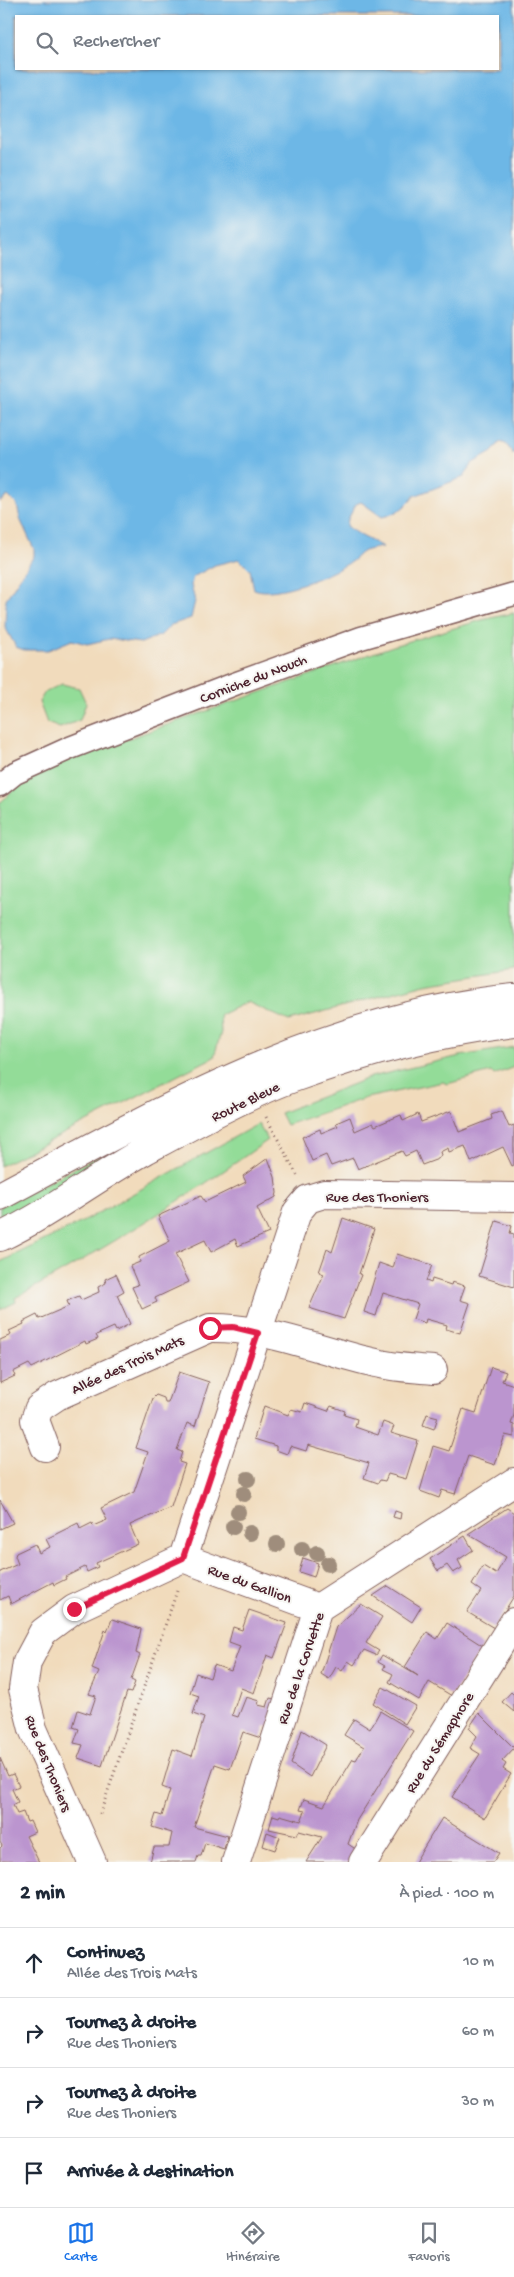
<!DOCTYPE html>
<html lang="fr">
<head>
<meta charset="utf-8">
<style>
  body { margin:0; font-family:"Gochi Hand",sans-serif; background:#f6f6f7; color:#1f2937 }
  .stop { position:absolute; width:15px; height:15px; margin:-11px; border:4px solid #e11d48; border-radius:50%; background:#fff }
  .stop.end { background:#e11d48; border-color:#fff; box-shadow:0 1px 5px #0008 }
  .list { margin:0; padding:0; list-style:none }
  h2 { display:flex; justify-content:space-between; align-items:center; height:65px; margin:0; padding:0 20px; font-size:21px }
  h2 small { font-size:16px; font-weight:400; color:#747a83 }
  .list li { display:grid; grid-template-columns:32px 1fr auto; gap:15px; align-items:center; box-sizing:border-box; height:70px; padding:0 20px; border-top:1px solid #e0e1e3 }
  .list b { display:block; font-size:19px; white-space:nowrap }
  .list p { margin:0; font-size:16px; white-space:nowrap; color:#747a83 }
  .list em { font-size:16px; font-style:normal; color:#747a83 }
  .icon { flex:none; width:28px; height:28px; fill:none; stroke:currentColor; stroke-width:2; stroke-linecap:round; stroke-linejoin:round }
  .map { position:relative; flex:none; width:514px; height:1862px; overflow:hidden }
  .search { position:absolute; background:#fff; box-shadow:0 1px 4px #0004; left:15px; right:15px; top:15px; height:55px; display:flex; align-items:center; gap:12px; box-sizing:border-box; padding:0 18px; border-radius:0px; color:#747a83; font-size:19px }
  .sheet { height:345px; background:#fff }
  nav { display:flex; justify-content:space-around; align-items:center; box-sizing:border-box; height:70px; border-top:1px solid #e0e1e3; background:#fff; font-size:14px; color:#747a83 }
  nav a { display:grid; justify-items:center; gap:2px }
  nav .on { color:#1a73e8 }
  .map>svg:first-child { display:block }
</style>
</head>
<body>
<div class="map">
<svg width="514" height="1862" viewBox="0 0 514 1862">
  <rect width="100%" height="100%" fill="#f6f6f2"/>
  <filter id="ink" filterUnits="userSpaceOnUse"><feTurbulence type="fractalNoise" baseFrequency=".02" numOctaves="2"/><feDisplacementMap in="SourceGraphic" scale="10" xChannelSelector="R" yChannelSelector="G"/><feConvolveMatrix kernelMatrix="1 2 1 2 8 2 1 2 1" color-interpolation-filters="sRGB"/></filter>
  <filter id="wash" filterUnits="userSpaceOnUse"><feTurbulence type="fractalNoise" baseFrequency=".0096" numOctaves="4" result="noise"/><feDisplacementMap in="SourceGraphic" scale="20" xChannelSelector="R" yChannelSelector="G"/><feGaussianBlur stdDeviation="1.12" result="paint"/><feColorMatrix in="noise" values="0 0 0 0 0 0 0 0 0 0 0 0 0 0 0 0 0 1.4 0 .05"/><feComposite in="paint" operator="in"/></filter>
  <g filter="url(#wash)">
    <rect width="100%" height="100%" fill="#f1dbbc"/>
    <!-- green -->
    <path fill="#93dc98" stroke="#6e7e62" d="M514 613V970L425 984 289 1021 247 1002 220 1015 221 1032 214 1057 0 1166V803L27 777 81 755 396 645 482 620Z
      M62 684 79 688 86 703 80 720 60 728 47 723 39 702 45 692Z
      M514 1047V1067L494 1075 491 1072 447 1084 443 1082 366 1098 286 1125 280 1113 371 1077 460 1056Z
      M258 1124 268 1140C187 1198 103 1250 15 1298L16 1302 0 1310V1262L82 1222Z
      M125 1142 128 1147 0 1228V1207Z"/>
    <!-- water -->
    <path fill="#6db7e6" stroke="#5c6b88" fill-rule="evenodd" d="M0 0H514V455L506 444 500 442 492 452 471 464 464 477 414 496C408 506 394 515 382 517L361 502 356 504 348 519 347 526 356 533 383 547C377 548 370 549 364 551 358 554 355 560 349 563 330 575 275 598 254 589L250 570 239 559 215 565 193 577 191 585 195 601 191 618 171 625 161 635 141 643 109 639 87 644 72 640 48 650H24L16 647 5 627 6 599 34 556V549L20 519 17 505 8 496 0 502ZM16 16H498V69H16Z"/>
    <g id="blocks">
      <!-- building -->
      <path fill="#bb95cf" d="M451 1111 459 1132 492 1119 491 1115 502 1111 509 1127 514 1125V1165L512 1166 503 1147 471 1162 465 1146 449 1152 448 1148 440 1152 441 1155 438 1159 422 1165 416 1151 405 1156 402 1151 358 1169 353 1158 331 1166 326 1155 312 1161 302 1137 320 1129 321 1133 338 1126 336 1123 350 1117 355 1131 373 1123 375 1126 401 1115 403 1121 418 1114 421 1122Z
        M268 1158 275 1177 277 1193 276 1197 257 1208 269 1233 238 1246 235 1239 211 1252 205 1240 175 1254 189 1282 155 1298 157 1302 142 1309 132 1287 138 1285 130 1266 140 1262 139 1257 170 1241 158 1216 201 1196 205 1202 246 1182 243 1176Z
        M343 1218 374 1229 359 1274 361 1275 344 1319 309 1308 324 1274 319 1272 327 1249 332 1252Z
        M496 1221 512 1226 510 1233 514 1234V1287L479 1276Z
        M397 1254 432 1265 426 1281 431 1283 432 1279 451 1285 452 1282 465 1286 460 1300 470 1303 460 1333 446 1329 447 1325 426 1319 425 1323 413 1319 418 1304 383 1293 376 1316 364 1312 379 1263 393 1268Z
        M116 1274 124 1291 117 1295 130 1324 116 1331 114 1327 96 1335 98 1339 86 1344 85 1341 32 1368 29 1364 13 1372 15 1376 0 1383V1340L11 1335 9 1331 24 1324 23 1322 37 1315 39 1319 69 1306 67 1301 79 1296 81 1300 99 1292 98 1287 106 1283 105 1279Z
        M491 1367 506 1372 502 1381 514 1385V1415L511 1424 514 1425V1437L505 1435 495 1465 468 1456 455 1494 442 1490 439 1498 420 1491 433 1446 449 1451 463 1409 476 1413Z
        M179 1372 209 1382 195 1426 187 1423 177 1450 182 1452 179 1462 185 1464 171 1507 130 1525 138 1544 96 1563 98 1567 87 1572 85 1567 65 1577 66 1579 54 1585 53 1582 11 1604 8 1596 0 1600V1572L18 1564 15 1556 16 1553 35 1544 39 1553 50 1547 46 1539 78 1523 80 1529 92 1523 93 1526 107 1520 101 1508 134 1492 148 1452 136 1448 153 1398 156 1395 164 1398 165 1403H168Z
        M305 1403 328 1411 331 1406 345 1411 344 1415 357 1419 355 1427 378 1435 383 1422 394 1426 391 1433 418 1441 406 1479 388 1474 385 1481 380 1480 378 1483 364 1478 369 1463 308 1445 306 1451 290 1446 287 1454 276 1450V1446L254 1439 264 1406 288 1415 291 1409 302 1412Z
        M427 1414 438 1417 434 1429 423 1425Z
        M0 1500 13 1523 0 1529Z
        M507 1508 514 1513V1596L494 1628 467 1612 481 1591 472 1585 483 1566 496 1574 506 1557 468 1534Z
        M395 1511 401 1513 400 1519 393 1517Z
        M465 1536 473 1550 458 1560 462 1568 453 1573 447 1565 438 1571 430 1559Z
        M303 1558 318 1563 314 1577 299 1572Z
        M388 1586 421 1607 412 1622 373 1596Z
        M361 1604 382 1617 366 1643 379 1651 376 1655 364 1650 354 1665 348 1661 342 1671 336 1667 329 1679 321 1674 336 1627Z
        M249 1610 287 1623 274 1658 267 1655 254 1693 241 1688 232 1715 238 1717 246 1697 259 1701 258 1705 267 1707 270 1698 278 1700 269 1727 265 1726 261 1738 243 1732 230 1769 215 1764 194 1827 228 1836 224 1849 205 1843 201 1856H198L196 1862H150L154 1847H169L172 1833 152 1827 156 1814 162 1816 170 1790 162 1787 173 1749 192 1756 204 1718 193 1714 199 1696 190 1693 196 1673 210 1678 214 1665 231 1671 240 1646 229 1642 233 1627 242 1630Z
        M112 1619 141 1629 136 1653 140 1655 131 1680 135 1682 131 1693 127 1692 102 1766 78 1758 83 1745 74 1743 79 1729 73 1727 78 1710 90 1714 96 1696 89 1694 99 1672 92 1669 105 1630 107 1632Z
        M447 1623 483 1646 452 1696 429 1682 419 1700 389 1682 393 1674 383 1669 385 1666 378 1662 382 1655 418 1676 405 1667 427 1632 437 1639Z
        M383 1687 416 1706 405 1724 373 1703Z
        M511 1692 514 1695V1712L502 1702Z
        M380 1711 413 1731 357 1820 348 1844 357 1850 349 1862H306L322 1837 299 1831 297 1835 269 1829 273 1815 279 1817 280 1815 301 1821 305 1811 300 1810 304 1799 324 1806 353 1759 356 1760 364 1747 344 1735 354 1719 370 1729Z
        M479 1713 514 1748 502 1761 506 1764 503 1769 511 1774 485 1818 452 1797 480 1754 470 1748 477 1736 469 1728Z
        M302 1730 326 1745 310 1777 291 1764Z
        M0 1758 8 1776 13 1774 19 1786 12 1789 18 1802 13 1805 17 1814 23 1812 27 1822 30 1821 35 1832 26 1836 39 1862 0 1861V1848L2 1846 0 1842Z
        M442 1818 499 1853 493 1862H415Z
        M267 1832 280 1837 275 1850 263 1846Z"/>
    </g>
  </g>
  <g filter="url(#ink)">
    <use href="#blocks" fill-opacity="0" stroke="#84615e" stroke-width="1"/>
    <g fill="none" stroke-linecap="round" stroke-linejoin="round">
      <defs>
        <path id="pedestrian" d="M0 785 15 773 70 748 237 683 361 638 514 594"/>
        <path id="minor" d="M45 1447 35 1420 39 1408 57 1396 210 1328C268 1327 321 1351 376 1363 395 1368 414 1368 433 1370
          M183 1558 318 1608
          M92 1862 33 1729 23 1689 27 1662 43 1632 74 1609 183 1558 297 1212 308 1199 324 1194 514 1197
          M236 1862 318 1608 514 1482
          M363 1862 514 1622"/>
        <path id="tertiary" d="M0 1196C161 1110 329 1015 514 998
          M0 1237C51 1213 95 1178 144 1151 190 1126 244 1096 293 1078 364 1052 440 1032 514 1023"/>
      </defs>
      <!-- pedestrian casing -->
      <use href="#pedestrian" stroke="#84615e" stroke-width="25"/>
      <!-- minor casing -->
      <use href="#minor" stroke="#84615e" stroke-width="30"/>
      <!-- tertiary casing -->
      <use href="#tertiary" stroke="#84615e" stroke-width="30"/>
      <!-- path -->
      <path stroke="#84615e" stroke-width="3" stroke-dasharray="1 4" stroke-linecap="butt" d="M266 1117 297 1175
        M100 1814 177 1591"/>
      <!-- pedestrian -->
      <use href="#pedestrian" stroke="#fff" stroke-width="22"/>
      <!-- minor -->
      <use href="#minor" stroke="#fff" stroke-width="28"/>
      <!-- tertiary -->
      <use href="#tertiary" stroke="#fff" stroke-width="28"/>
    </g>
    <!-- trees -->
    <g fill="#9f8d7b">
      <circle cx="248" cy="1479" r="8"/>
      <circle cx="244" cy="1494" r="8"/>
      <circle cx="238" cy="1512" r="8"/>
      <circle cx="233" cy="1527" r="8"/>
      <circle cx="250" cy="1533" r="8"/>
      <circle cx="277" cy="1544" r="8"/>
      <circle cx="302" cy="1549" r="8"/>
      <circle cx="317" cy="1553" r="8"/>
      <circle cx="328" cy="1564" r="8"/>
    </g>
  </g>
  <g fill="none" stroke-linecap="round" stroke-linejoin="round" filter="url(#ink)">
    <!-- route -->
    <path stroke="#e11d48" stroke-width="6" d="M74 1609 183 1558 258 1333 233 1327 210 1328"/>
  </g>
  <g text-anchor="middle" stroke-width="4" stroke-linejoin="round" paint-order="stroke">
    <!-- street labels -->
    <g font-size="15" fill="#4a1f2b" stroke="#f6f6f2">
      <text transform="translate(253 678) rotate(-21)" y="5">Corniche du Nouch</text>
      <text transform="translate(245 1101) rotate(-26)" y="5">Route Bleue</text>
      <text x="377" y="1201">Rue des Thoniers</text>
      <text transform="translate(127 1364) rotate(-25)" y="5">Allée des Trois Mats</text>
      <text transform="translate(250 1583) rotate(20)" y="5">Rue du Gallion</text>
      <text transform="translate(300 1668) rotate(-71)" y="5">Rue de la Corvette</text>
      <text transform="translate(439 1742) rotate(-58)" y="5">Rue du Sémaphore</text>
      <text transform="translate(49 1763) rotate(68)" y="5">Rue des Thoniers</text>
    </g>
  </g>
</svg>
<div class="stop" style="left:210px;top:1328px"></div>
<div class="stop end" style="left:74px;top:1609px"></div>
<div class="search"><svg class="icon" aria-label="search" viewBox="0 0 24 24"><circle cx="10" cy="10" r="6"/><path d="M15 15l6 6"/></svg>Rechercher</div>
</div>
<section class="sheet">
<h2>2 min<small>À pied · 100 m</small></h2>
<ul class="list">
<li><svg class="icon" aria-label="ahead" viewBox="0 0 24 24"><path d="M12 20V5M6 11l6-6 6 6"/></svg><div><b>Continuez</b><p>Allée des Trois Mats</p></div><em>10 m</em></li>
<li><svg class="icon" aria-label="right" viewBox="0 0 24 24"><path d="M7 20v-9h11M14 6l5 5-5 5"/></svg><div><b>Tournez à droite</b><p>Rue des Thoniers</p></div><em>60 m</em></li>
<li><svg class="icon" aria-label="right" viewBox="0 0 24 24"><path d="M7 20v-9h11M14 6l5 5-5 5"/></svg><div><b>Tournez à droite</b><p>Rue des Thoniers</p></div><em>30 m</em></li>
<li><svg class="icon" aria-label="arrive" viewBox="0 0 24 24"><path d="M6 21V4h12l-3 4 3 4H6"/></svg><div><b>Arrivée à destination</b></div></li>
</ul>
</section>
<nav>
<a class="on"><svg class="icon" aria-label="map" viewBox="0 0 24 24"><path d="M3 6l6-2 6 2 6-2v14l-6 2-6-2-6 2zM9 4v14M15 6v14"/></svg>Carte</a>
<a><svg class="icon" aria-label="directions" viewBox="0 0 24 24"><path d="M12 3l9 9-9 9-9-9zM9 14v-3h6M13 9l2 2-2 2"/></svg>Itinéraire</a>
<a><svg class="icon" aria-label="saved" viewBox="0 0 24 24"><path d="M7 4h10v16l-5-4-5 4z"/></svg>Favoris</a>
</nav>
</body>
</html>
